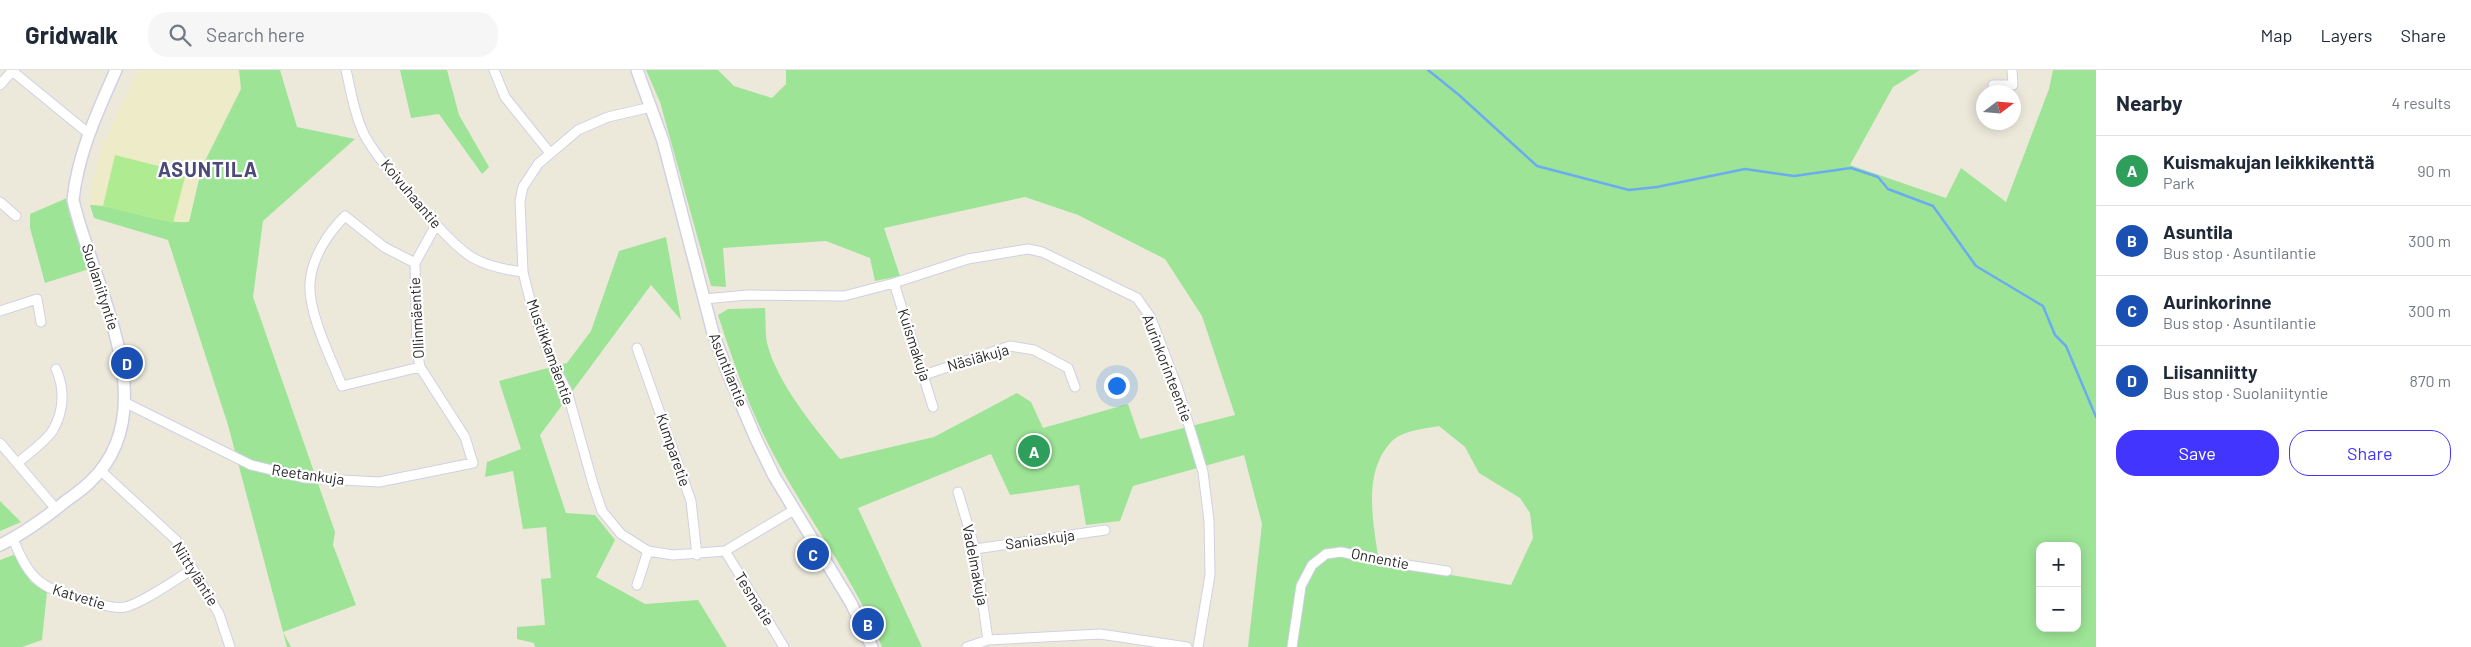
<!DOCTYPE html>
<html lang="en">
<head>
<meta charset="utf-8">
<style>
  body { margin:0; font-family:Barlow,sans-serif; background:#f6f6f7; color:#1f2937 }
  .controls { position:absolute; right:15px; bottom:15px; display:grid; overflow:hidden; border-radius:10px; box-shadow:0 2px 12px #0003 }
  .controls button { width:45px; height:45px; display:grid; place-items:center; padding:0; border:0; border-bottom:1px solid #e0e1e3; background:#fff; color:#1f2937; font:25px sans-serif }
  .compass { position:absolute; left:1976px; top:15px; width:45px; height:45px; border-radius:50%; background:#fff; box-shadow:0 2px 12px #0003; rotate:74deg }
  .you { position:absolute; left:1116px; top:315px; width:18px; height:18px; margin:-12px; border:4px solid #fff; border-radius:50%; background:#1a73e8; box-shadow:0 0 0 8px #1a73e833 }
  .badge { display:grid; place-items:center; width:32px; height:32px; border-radius:50%; background:#4236fe; color:#fff; font-size:16px; font-weight:700 }
  .pin { position:absolute; translate:-50% -50%; border:2px solid #fff; box-shadow:0 1px 5px #0006 }
  .list { margin:0; padding:0; list-style:none }
  h2 { display:flex; justify-content:space-between; align-items:center; height:65px; margin:0; padding:0 20px; font-size:21px }
  h2 small { font-size:16px; font-weight:400; color:#747a83 }
  .list li { display:grid; grid-template-columns:32px 1fr auto; gap:15px; align-items:center; box-sizing:border-box; height:70px; padding:0 20px; border-top:1px solid #e0e1e3 }
  .list b { display:block; font-size:19px; white-space:nowrap }
  .list p { margin:0; font-size:16px; white-space:nowrap; color:#747a83 }
  .list em { font-size:16px; font-style:normal; color:#747a83 }
  .actions { display:flex; gap:10px; padding:15px 20px }
  .actions a { flex:1; padding:11px 0; border:1px solid #4236fe; border-radius:20px; text-align:center; font-size:18px; color:#4236fe }
  .actions .main { background:#4236fe; color:#fff }
  .icon { flex:none; width:28px; height:28px; fill:none; stroke:currentColor; stroke-width:2; stroke-linecap:round; stroke-linejoin:round }
  .map { position:relative; flex:none; width:2096px; height:577px; overflow:hidden }
  header { display:flex; align-items:center; gap:30px; box-sizing:border-box; height:70px; padding:0 25px; background:#fff; border-bottom:1px solid #e0e1e3 }
  header strong { font-size:24px }
  nav { display:flex; gap:28px; margin-inline-start:auto; font-size:18px }
  .search { width:350px; height:45px; background:#f6f6f7; display:flex; align-items:center; gap:12px; box-sizing:border-box; padding:0 18px; border-radius:20px; color:#747a83; font-size:19px }
  main { display:flex }
  aside { flex:1; background:#fff }
  .map>svg:first-child { display:block }
</style>
</head>
<body>
<header>
<strong>Gridwalk</strong>
<div class="search"><svg class="icon" aria-label="search" viewBox="0 0 24 24"><circle cx="10" cy="10" r="6"/><path d="M15 15l6 6"/></svg>Search here</div>
<nav><a>Map</a><a>Layers</a><a>Share</a></nav>
</header>
<main>
<div class="map">
<svg width="2096" height="577" viewBox="0 0 2096 577">
  <rect width="100%" height="100%" fill="#ece9db"/>
  <!-- education -->
  <path fill="#eeebc9" d="M138 0H239L241 19 202 97 189 152 173 153 103 136 90 135 92 113 104 72Z"/>
  <!-- green -->
  <path fill="#9de496" fill-rule="evenodd" d="M239 0H280L297 57 355 69 263 151 253 227 335 462 333 475 356 535 283 562 291 577H287L228 355 168 170 94 148 90 135C124 136 155 154 189 152L202 97 241 19Z
    M400 0H447L459 45 489 97 482 104 439 44 411 48Z
    M646 0H718L734 16 772 28 786 14V0H1920L1893 17 1850 95 1946 128 1961 98 2006 132 2049 19 2053 0H2096V577H1248L1262 454 1244 385 1133 416 1120 451 1086 455 1079 415 1010 425 991 384 858 438 922 577H882C850 498 794 432 759 355 743 320 730 282 718 245L728 239 765 238C766 249 765 262 767 273 777 313 814 357 840 389L934 367 1017 323 1031 332 1043 358 1128 334 1140 369 1235 345 1202 246 1165 189 1078 145 1025 127 884 158 900 206 875 211 870 188 826 171 723 178 726 217 711 216 660 32ZM1439 356 1465 377 1479 403 1520 428 1530 443 1533 468 1511 515 1379 493C1374 455 1361 403 1392 371 1404 360 1424 359 1439 356ZM2040 476H2077V558H2040Z
    M67 128 89 199 45 213 30 158V144Z
    M666 167 681 250 651 215 540 365 566 443 595 445 615 470 596 507 645 534 698 530 727 577H535L534 573 517 569V557L545 555 541 509 551 508 546 457 523 459 513 401 485 407 487 392 521 379 499 311 567 293 591 261 619 181Z
    M0 431 21 452 0 461Z
    M16 484 31 512 47 522 42 570 22 577H0V490Z"/>
  <!-- pitch -->
  <path fill="#afec91" d="M115 85 186 103 173 153 103 136Z"/>
  <g fill="none" stroke-linecap="round" stroke-linejoin="round">
    <!-- stream -->
    <path stroke="#6bacf1" stroke-width="2.5" d="M1428 0 1459 25 1537 96 1629 120 1657 117 1745 99 1794 106 1851 98 1878 107 1888 119 1933 136 1976 196 2043 236 2055 265 2066 276 2096 347"/>
    <defs>
      <path id="minor" d="M11 0 88 63
        M346 0C351 21 354 43 363 62 374 87 450 175 473 188 488 196 506 200 523 202
        M494 0 505 27 550 83
        M0 15 12 1
        M1993 15H2013L2012 0
        M651 37 608 47 578 60 538 94 523 117 520 131 523 202 531 234 550 288 567 321 593 414 602 441 621 464 648 481 673 485 725 481 794 440
        M0 132 16 146
        M415 193 384 177 345 146C328 163 312 187 310 213 308 243 331 288 342 316L420 297
        M894 213 933 337
        M704 229 748 225 844 226 894 213 968 189 1028 179 1042 182 1137 228 1151 248 1178 319 1203 402 1209 451 1210 505 1198 577
        M0 241 37 229 41 252
        M637 278 691 431 697 485
        M924 305 1010 276 1034 280 1068 298 1075 317
        M126 333 251 395 305 408 379 412 473 393 465 367 420 297 417 280 415 193 436 155
        M0 373 56 439
        M18 393C28 383 46 372 53 360 64 341 65 319 56 299
        M100 400 176 470 219 544 230 577
        M958 422 975 479 988 570
        M13 469C31 513 42 519 88 530 100 534 113 539 125 537 143 533 176 509 193 499
        M975 479 1105 460
        M725 481 784 577
        M637 515 648 481
        M967 577 988 570 1100 564 1187 577
        M1292 577 1301 516 1312 495 1326 484 1341 482 1394 493 1447 501"/>
      <path id="tertiary" d="M637 0 663 71 713 263 727 301 756 369 774 406 851 533 872 577
        M0 475C25 463 45 448 66 431 74 425 83 419 90 412 168 339 92 214 73 130 78 83 97 43 116 0"/>
    </defs>
    <!-- minor casing -->
    <use href="#minor" stroke="#d1d0e3" stroke-width="11"/>
    <!-- tertiary casing -->
    <use href="#tertiary" stroke="#d1d0e3" stroke-width="14"/>
    <!-- minor -->
    <use href="#minor" stroke="#fff" stroke-width="9"/>
    <!-- tertiary -->
    <use href="#tertiary" stroke="#fff" stroke-width="11"/>
  </g>
  <g text-anchor="middle" stroke-width="4.5" stroke-linejoin="round" paint-order="stroke">
    <!-- street labels -->
    <g font-size="15" fill="#292929" stroke="#fff">
      <text transform="translate(411 124) rotate(50)" y="5">Koivuhaantie</text>
      <text transform="translate(100 217) rotate(72)" y="5">Suolaniityntie</text>
      <text transform="translate(417 248) rotate(-93)" y="5">Ollinmäentie</text>
      <text transform="translate(914 275) rotate(72)" y="5">Kuismakuja</text>
      <text transform="translate(550 282) rotate(70)" y="5">Mustikkamäentie</text>
      <text transform="translate(978 288) rotate(-16)" y="5">Näsiäkuja</text>
      <text transform="translate(1167 298) rotate(69)" y="5">Aurinkorinteentie</text>
      <text transform="translate(728 300) rotate(68)" y="5">Asuntilantie</text>
      <text transform="translate(673 380) rotate(71)" y="5">Kumparetie</text>
      <text transform="translate(308 405) rotate(8)" y="5">Reetankuja</text>
      <text transform="translate(1040 470) rotate(-8)" y="5">Saniaskuja</text>
      <text transform="translate(1380 489) rotate(11)" y="5">Onnentie</text>
      <text transform="translate(975 495) rotate(79)" y="5">Vadelmakuja</text>
      <text transform="translate(195 504) rotate(58)" y="5">Niittyläntie</text>
      <text transform="translate(79 527) rotate(17)" y="5">Katvetie</text>
      <text transform="translate(754 529) rotate(58)" y="5">Tesmatie</text>
    </g>
    <!-- district labels -->
    <g font-size="20" font-weight="bold" letter-spacing="1" fill="#4c497b" stroke="#fff">
      <text x="208" y="107">ASUNTILA</text>
    </g>
  </g>
</svg>
<div class="controls">
<button>+</button>
<button>−</button>
</div>
<svg class="compass" viewBox="-18 -18 36 36"><path d="M0-13l5 13h-10z" fill="#e53935"/><path d="M0 13l5-13h-10z" fill="#747a83"/></svg>
<div class="you"></div>
<div class="pin badge" style="left:1034px;top:381px;background:#2e9e5b">A</div>
<div class="pin badge" style="left:868px;top:554px;background:#1a4fb4">B</div>
<div class="pin badge" style="left:813px;top:484px;background:#1a4fb4">C</div>
<div class="pin badge" style="left:127px;top:293px;background:#1a4fb4">D</div>
</div>
<aside>
<h2>Nearby<small>4 results</small></h2>
<ul class="list">
<li><span class="badge" style="background:#2e9e5b">A</span><div><b>Kuismakujan leikkikenttä</b><p>Park</p></div><em>90 m</em></li>
<li><span class="badge" style="background:#1a4fb4">B</span><div><b>Asuntila</b><p>Bus stop · Asuntilantie</p></div><em>300 m</em></li>
<li><span class="badge" style="background:#1a4fb4">C</span><div><b>Aurinkorinne</b><p>Bus stop · Asuntilantie</p></div><em>300 m</em></li>
<li><span class="badge" style="background:#1a4fb4">D</span><div><b>Liisanniitty</b><p>Bus stop · Suolaniityntie</p></div><em>870 m</em></li>
</ul>
<div class="actions"><a class="main">Save</a><a>Share</a></div>
</aside>
</main>
</body>
</html>
